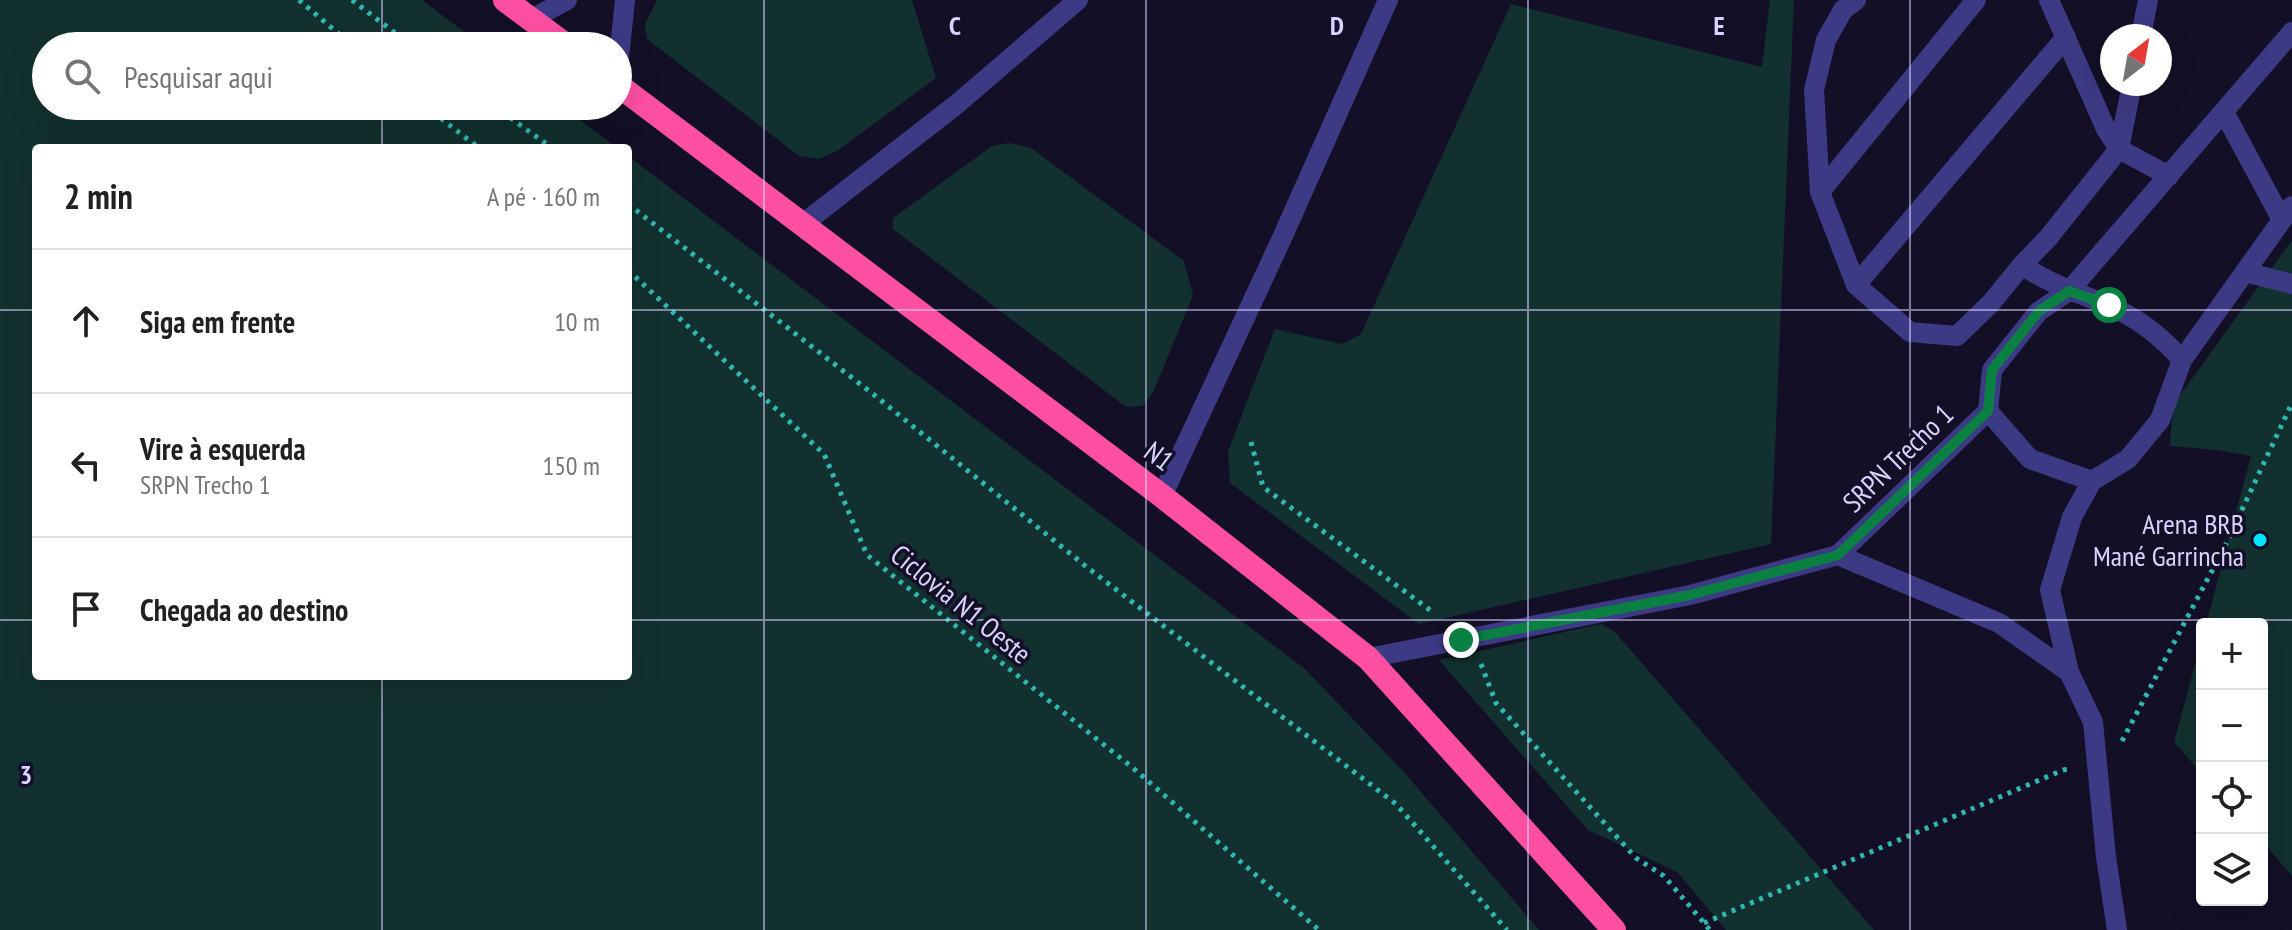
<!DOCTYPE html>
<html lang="pt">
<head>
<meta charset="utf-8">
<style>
  body { margin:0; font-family:"PT Sans Narrow",sans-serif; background:#f2f2f2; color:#202124 }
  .controls { position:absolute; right:24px; bottom:24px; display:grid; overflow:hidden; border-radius:8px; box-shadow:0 8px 32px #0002 }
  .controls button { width:72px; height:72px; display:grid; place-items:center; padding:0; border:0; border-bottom:2px solid #e0e0e0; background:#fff; color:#202124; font:40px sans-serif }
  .compass { position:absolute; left:2100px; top:24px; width:72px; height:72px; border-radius:50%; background:#fff; box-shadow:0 8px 32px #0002; rotate:31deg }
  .stop { position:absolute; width:24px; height:24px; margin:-18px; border:6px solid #0b8043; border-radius:50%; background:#fff }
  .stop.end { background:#0b8043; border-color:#fff; box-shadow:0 2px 8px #0008 }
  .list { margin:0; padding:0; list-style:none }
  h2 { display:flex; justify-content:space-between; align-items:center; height:104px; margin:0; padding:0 32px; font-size:34px }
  h2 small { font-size:26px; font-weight:400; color:#757577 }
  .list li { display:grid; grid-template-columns:52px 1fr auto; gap:24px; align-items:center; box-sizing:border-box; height:144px; padding:0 32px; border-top:2px solid #e0e0e0 }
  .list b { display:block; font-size:30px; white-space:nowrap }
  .list p { margin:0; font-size:26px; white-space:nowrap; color:#757577 }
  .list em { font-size:26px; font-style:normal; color:#757577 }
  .icon { flex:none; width:44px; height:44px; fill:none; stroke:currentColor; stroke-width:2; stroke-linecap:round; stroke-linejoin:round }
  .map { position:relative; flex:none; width:2292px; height:930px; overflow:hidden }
  .search { position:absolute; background:#fff; box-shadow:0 8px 32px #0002; left:32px; top:32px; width:600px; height:88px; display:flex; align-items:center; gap:20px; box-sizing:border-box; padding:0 28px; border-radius:44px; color:#757577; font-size:30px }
  .panel { position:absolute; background:#fff; box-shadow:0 8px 32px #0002; left:32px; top:144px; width:600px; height:536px; border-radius:8px }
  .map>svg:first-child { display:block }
</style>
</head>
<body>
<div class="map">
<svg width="2292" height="930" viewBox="0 0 2292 930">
  <rect width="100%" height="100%" fill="#130f26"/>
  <!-- green -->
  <path fill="#12302f" d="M0 0H422L483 46H46V106H562L617 148H36V676H628V156L1305 669 1402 770 1539 930H0Z
    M657 0H912L936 78 837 151 819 159 799 156 647 39 645 24Z
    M1770 0H1794L1771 544 1419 624 1230 483 1228 451 1275 329 1342 344 1361 334 1511 4 1762 67Z
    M1010 143 1031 148 1184 261 1193 295 1153 393 1142 406 1126 407 893 229V218L992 146Z
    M2292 240V876L2262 841V624H2206L2251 456 2217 450 2170 446 2173 405Z
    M1601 624 1614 631 1874 930H1726L1677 872 1588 830 1439 660Z
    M2202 638V774L2174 742Z"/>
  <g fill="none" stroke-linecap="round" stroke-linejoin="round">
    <!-- path -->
    <path stroke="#2fb8b0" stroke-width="5" stroke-dasharray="4 6" stroke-linecap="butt" d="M299 0 353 46
      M352 0 412 46
      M425 106 479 148
      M494 106 552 148
      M628 204 873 394 1088 568 1396 804 1507 930
      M628 270 824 454 867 555 1133 768 1319 930
      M1251 442 1263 487 1434 613
      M1481 664 1496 703 1636 858 1664 876 1710 930
      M2122 741 2224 548 2292 403
      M1704 923 2063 770 2072 769"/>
    <!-- minor -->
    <path stroke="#3d3a85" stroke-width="20" d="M1856 0 1843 10 1826 40 1814 90 1820 192 1856 285 1910 332 1957 336 1991 303 2022 265
      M2049 0 2106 129 2119 149 2169 176
      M532 19 567 0
      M2141 36 2148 0
      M618 67 625 0
      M2132 84 2119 149 2048 238 2022 265C2049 284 2077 292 2107 305 2137 317 2161 336 2182 360
      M2224 112 2282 220
      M1820 192 1976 0
      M803 224 957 104 1078 0
      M2245 272 2292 284
      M1856 285 2066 37
      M1988 411 2030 459 2092 481
      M1162 496 1282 238 1388 0
      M1838 555 1999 623 2069 672
      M1368 658 1690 595 1838 555 1988 411 1992 370 2039 311 2069 291 2292 32
      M2117 930 2106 857 2093 722 2069 672 2050 590 2072 517 2092 481 2128 459 2160 420 2182 360 2292 206"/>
    <!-- highway -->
    <path stroke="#ff4fa3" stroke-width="24" d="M505 0 567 46
      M618 85 1162 496 1368 658 1614 930"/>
  </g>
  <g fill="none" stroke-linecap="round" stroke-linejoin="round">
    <!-- route -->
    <path stroke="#0b8043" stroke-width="10" d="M1461 640 1690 595 1838 555 1988 411 1992 370 2039 311 2069 291 2109 305"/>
  </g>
  <!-- grid -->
  <path fill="none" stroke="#d9d4ff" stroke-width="2" stroke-opacity="0.55" d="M382 0V46M764 0V930M1146 0V930M1528 0V930M1910 0V930M382 106V148M0 310H36M628 310H2292M0 620H36M628 620H2292M382 676V930"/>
  <!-- markers -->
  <circle fill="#00e5ff" stroke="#130f26" stroke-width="3" cx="2260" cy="540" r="8"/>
  <g text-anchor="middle" stroke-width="7" stroke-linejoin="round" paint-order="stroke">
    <!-- street labels -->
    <g font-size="28" fill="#d9d4ff" stroke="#130f26">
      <text transform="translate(1159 456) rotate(37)" y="10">N1</text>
      <text transform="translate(1898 458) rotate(-44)" y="10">SRPN Trecho 1</text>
      <text transform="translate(961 604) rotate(39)" y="10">Ciclovia N1 Oeste</text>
    </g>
    <!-- poi labels -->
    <g font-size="28" fill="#d9d4ff" stroke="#130f26" text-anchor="end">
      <text x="2244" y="534">Arena BRB<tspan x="2244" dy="32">Mané Garrincha</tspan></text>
    </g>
  </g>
  <g font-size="26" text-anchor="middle" font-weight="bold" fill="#d9d4ff" stroke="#130f26" stroke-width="7" stroke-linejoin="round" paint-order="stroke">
    <text x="955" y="35">C</text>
    <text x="1337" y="35">D</text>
    <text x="1719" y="35">E</text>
    <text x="26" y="784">3</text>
  </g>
</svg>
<div class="controls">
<button>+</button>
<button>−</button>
<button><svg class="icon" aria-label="locate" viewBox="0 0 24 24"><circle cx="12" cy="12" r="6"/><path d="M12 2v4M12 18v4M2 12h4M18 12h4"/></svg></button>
<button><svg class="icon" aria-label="layers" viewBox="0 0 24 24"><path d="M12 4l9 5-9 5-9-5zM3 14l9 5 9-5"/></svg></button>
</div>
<svg class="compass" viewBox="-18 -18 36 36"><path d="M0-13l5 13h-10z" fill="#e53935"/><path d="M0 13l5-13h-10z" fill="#757577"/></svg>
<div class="stop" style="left:2109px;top:305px"></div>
<div class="stop end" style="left:1461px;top:640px"></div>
<div class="search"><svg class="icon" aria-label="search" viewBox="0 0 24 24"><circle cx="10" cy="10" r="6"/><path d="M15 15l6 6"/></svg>Pesquisar aqui</div>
<section class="panel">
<h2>2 min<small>A pé · 160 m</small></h2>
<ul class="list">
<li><svg class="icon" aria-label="ahead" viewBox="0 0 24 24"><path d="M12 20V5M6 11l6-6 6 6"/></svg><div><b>Siga em frente</b></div><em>10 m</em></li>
<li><svg class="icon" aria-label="left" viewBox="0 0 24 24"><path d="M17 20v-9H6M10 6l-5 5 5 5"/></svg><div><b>Vire à esquerda</b><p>SRPN Trecho 1</p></div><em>150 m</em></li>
<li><svg class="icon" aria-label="arrive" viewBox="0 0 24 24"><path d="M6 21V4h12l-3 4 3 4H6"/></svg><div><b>Chegada ao destino</b></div></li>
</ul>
</section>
</div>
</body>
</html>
